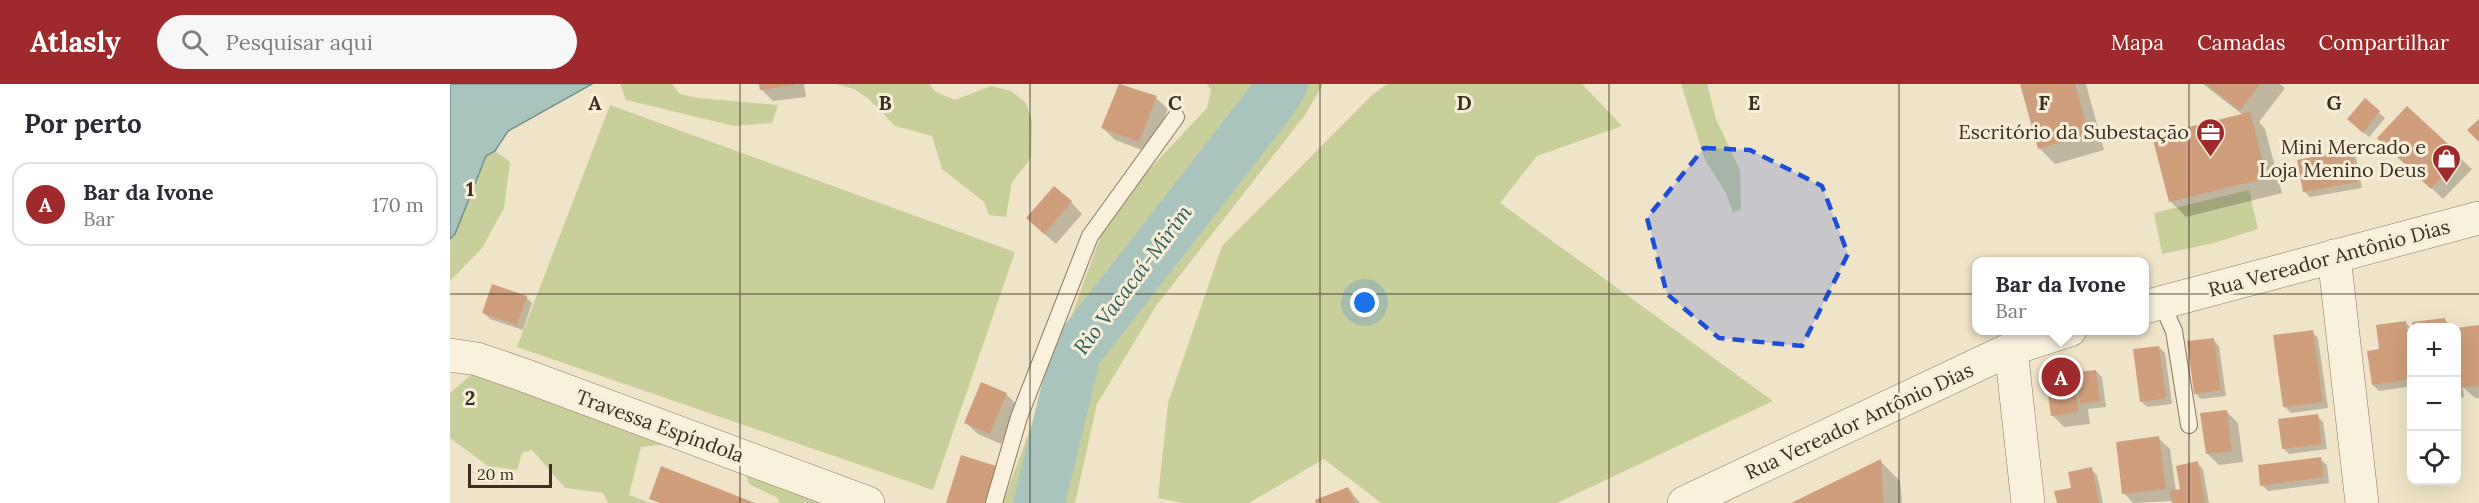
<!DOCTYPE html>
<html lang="pt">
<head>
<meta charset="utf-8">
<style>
  body { margin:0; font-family:Lora,serif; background:#f7f7f7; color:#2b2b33 }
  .controls { position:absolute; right:18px; bottom:18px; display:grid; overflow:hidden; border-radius:12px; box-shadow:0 6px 24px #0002 }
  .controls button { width:54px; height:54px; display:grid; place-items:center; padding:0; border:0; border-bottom:2px solid #e1e1e2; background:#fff; color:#2b2b33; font:30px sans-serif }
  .scale { position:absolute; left:18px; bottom:15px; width:84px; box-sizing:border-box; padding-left:6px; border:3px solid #3d2e20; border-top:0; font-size:16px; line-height:21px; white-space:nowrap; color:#3d2e20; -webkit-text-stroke:4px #f7eed8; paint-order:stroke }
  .you { position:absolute; left:915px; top:219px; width:21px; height:21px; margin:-15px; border:4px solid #fff; border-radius:50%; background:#1a73e8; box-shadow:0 0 0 9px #1a73e833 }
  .badge { display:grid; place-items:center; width:39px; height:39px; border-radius:50%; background:#9e2a2b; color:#fff; font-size:20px; font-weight:700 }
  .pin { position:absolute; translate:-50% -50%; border:3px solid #fff; box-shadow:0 2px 6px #0006 }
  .popup { position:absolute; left:1522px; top:173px; width:177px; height:78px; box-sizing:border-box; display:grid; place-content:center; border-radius:12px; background:#fff; filter:drop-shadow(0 2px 4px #0005); font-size:20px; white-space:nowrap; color:#7c7c81 }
  .popup b { font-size:22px; color:#2b2b33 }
  .popup::after { content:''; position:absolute; left:50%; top:100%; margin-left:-12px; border:12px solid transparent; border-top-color:#fff }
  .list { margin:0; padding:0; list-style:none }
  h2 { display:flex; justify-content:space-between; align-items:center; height:78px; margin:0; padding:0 24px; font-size:26px }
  h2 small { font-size:20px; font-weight:400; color:#7c7c81 }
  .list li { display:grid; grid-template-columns:39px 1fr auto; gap:18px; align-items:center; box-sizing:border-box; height:84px; margin:0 12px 12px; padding:0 12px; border:2px solid #e1e1e2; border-radius:18px }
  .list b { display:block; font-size:22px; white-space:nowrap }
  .list p { margin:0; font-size:20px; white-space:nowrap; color:#7c7c81 }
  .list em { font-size:20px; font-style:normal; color:#7c7c81 }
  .icon { flex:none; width:33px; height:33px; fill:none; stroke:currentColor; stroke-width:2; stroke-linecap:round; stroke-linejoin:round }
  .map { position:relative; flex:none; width:2029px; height:419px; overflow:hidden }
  header { display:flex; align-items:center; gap:36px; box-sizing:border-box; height:84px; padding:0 30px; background:#9e2a2b; color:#fff }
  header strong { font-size:28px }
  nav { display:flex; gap:33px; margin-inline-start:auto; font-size:21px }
  .search { width:420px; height:54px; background:#f7f7f7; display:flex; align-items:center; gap:15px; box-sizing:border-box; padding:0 21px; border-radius:33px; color:#7c7c81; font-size:22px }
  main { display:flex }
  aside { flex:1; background:#fff }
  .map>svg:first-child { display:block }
</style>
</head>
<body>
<header>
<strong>Atlasly</strong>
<div class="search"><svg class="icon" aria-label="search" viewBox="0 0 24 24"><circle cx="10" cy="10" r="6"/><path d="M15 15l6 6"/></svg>Pesquisar aqui</div>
<nav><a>Mapa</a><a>Camadas</a><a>Compartilhar</a></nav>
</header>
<main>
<aside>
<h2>Por perto<small></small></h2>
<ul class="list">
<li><span class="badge">A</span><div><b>Bar da Ivone</b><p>Bar</p></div><em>170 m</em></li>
</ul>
</aside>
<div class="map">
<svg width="2029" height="419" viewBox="0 0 2029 419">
  <rect width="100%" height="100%" fill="#f0e4c8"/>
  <!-- green -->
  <path fill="#c9cf9b" d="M170 0H222L230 10 248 14 328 21 322 39 284 42 176 16Z
    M385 0H479L486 8 505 16 541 2 561 7 576 19 582 37 581 74 562 98 556 133 539 131 534 118 492 85 482 52 445 42 419 15 404 5Z
    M757 0H802L627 247 590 340 566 419H553L660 127 757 24 761 6Z
    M838 0H873L855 31 706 222 647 320 625 419H604L641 272 727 161Z
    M937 0H1132L1172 42 1087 72 1050 119 1323 317 1107 419H931L874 375 799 419H732L708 414 718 319 772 162 922 11Z
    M1231 0H1257L1266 35 1290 86 1291 125 1283 129 1276 109 1255 76Z
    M160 21 565 168 483 406 67 263Z
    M45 67 60 78 54 124 32 164 0 197V155L5 150 36 72Z
    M1799 106 1808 145 1764 159 1712 170 1704 129Z
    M22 290 58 293 220 360 191 363 179 411 200 419H158L153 409 115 404 82 366 72 369 67 386 38 382 0 354V309Z
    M295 388 396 419H329L328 414 299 400Z"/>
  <!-- water -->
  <path fill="#a9c4bc" stroke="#6f938a" stroke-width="1.5" d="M0 0H142L58 47 45 67 36 72 5 150 0 155Z"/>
  <!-- shadow -->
  <path fill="#0003" d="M310 0H354L356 13 323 17 311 5Z
    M671 0 706 14 718 25 700 69 665 56 653 44Z
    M1571 0H1636L1654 66 1605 80 1589 64Z
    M1753 0H1830L1835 4 1809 38 1815 45 1832 109 1736 133 1720 117 1793 31Z
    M1915 16 1935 34 1919 53 1905 41Z
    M1957 24 2022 85 1993 115 1940 65Z
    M1900 67 1906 73 1912 104 1860 113 1854 107Z
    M621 118 632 130 606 160 590 146Z
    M76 213 82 219 73 246 40 235 34 229Z
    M1995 236 2003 243H1964L1963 239Z
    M1955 238 1962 245V302L1929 307 1923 301 1931 266Z
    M2029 243V314H2025L2013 303 2014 313 2006 314V247Z
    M1862 248 1868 254 1878 324 1841 329 1835 323Z
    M1763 256 1769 262 1776 312 1751 315 1745 309Z
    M1709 263 1715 269 1722 320 1697 323 1691 317Z
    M1622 287 1626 290 1646 287 1652 293 1656 323 1638 325 1640 340 1614 343 1602 331Z
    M556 310 568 322 551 360 528 350 516 339Z
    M1776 327 1788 339 1793 378 1769 381 1757 369Z
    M1867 332 1873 338 1877 365 1839 370 1833 364Z
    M1708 354 1720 365 1726 407 1732 406 1747 379 1753 385 1759 419H1723V417L1683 419 1674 409Z
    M512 373 546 384 552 390 542 419H498Z
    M1870 375 1877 381 1879 399 1818 407 1812 401Z
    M1430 377 1450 397 1452 419H1345Z
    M1641 385 1647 391 1653 419H1608Z
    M898 404 910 419H868Z"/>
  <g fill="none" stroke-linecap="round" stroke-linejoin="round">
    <!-- river -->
    <path stroke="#a9c4bc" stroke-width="51" d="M589 419 626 268 819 20 832 0"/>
  </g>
  <!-- building -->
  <path fill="#cf9f7d" d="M309 0H344V1L310 6Z
    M669 0 707 12 689 58 651 44Z
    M1570 0H1625L1639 50 1588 65Z
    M1756 0H1810L1790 27Z
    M1915 14 1930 27 1913 49 1897 35Z
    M1957 22 2011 72 1981 105 1927 54Z
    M1800 28 1817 94 1719 118 1702 52Z
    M2029 35V58L2017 46Z
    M1901 65 1907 98 1853 108 1847 76Z
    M604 102 622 117 594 150 576 134Z
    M42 200 77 212 67 241 32 229Z
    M1995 234 1997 243H1962V238Z
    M1956 237 1962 295 1922 301 1917 267 1929 265 1926 241Z
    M2029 241V302L2011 303 2006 244Z
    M1863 246 1873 318 1833 323 1823 251Z
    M1764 254 1771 306 1744 310 1737 257Z
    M1709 262 1716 314 1690 318 1683 265Z
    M1623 285 1629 328 1601 332 1595 288Z
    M1646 286 1650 317 1630 320 1626 288Z
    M531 298 557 309 540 350 514 339Z
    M1777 326 1782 367 1756 370 1750 329Z
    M1868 330 1872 360 1832 365 1828 335Z
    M1709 352 1716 405 1672 410 1666 358Z
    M511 371 546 382 534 419H496Z
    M1871 373 1874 393 1810 402 1808 381Z
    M1431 375 1434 419H1341Z
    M1748 377 1755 419H1722L1719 407 1730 405 1726 382Z
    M211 382 305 419H210L199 415Z
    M1642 383 1649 419H1607L1604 407 1621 404 1618 388Z
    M898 403 905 419H866L865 416Z"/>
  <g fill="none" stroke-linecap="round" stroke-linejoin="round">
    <defs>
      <path id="service" d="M1711 218 1724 247 1739 341
        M544 419 569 333 640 152 726 33"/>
      <path id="minor" d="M1884 172 1912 419
        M1561 265 1578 419
        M0 271 27 275 68 289 418 419"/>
      <path id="tertiary" d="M1695 223 2029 134
        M1234 419 1561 265 1620 246"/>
    </defs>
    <!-- service casing -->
    <use href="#service" stroke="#8d765c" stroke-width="18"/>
    <!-- minor casing -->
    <use href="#minor" stroke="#8d765c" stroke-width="34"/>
    <!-- tertiary casing -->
    <use href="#tertiary" stroke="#8d765c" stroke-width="34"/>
    <!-- service -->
    <use href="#service" stroke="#faf1dc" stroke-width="16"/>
    <!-- minor -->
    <use href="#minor" stroke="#faf1dc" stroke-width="33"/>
    <!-- tertiary -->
    <use href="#tertiary" stroke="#faf1dc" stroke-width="33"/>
  </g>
  <!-- marked area -->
  <path fill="#1d4ed8" fill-opacity="0.2" stroke="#1d4ed8" stroke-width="4.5" stroke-dasharray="12 8" stroke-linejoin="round" d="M1254 64 1300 66 1372 102 1398 170 1352 262 1269 254 1217 210 1197 134Z"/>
  <!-- grid -->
  <path fill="none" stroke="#3d2e20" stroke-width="1.5" stroke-opacity="0.55" d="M290 0V419M580 0V419M870 0V419M1159 0V419M1449 0V419M1739 0V419M0 210H2029"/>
  <!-- icons -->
  <defs>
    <symbol id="office-pin" viewBox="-11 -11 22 30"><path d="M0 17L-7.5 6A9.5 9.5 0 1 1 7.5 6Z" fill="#9e2a2b" stroke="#f7eed8"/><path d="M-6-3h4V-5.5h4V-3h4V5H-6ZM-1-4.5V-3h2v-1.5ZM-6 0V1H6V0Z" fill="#fff"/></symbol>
    <symbol id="shop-pin" viewBox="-11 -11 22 30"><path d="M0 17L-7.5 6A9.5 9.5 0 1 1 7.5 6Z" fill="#9e2a2b" stroke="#f7eed8"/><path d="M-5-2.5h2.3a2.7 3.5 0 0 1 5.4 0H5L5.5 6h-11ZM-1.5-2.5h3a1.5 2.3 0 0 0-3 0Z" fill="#fff"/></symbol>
  </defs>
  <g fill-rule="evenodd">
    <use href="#office-pin" x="1744" y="32" width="33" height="45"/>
    <use href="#shop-pin" x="1980" y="58" width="33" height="45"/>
  </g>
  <g text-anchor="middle" stroke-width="6" stroke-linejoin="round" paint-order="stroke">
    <!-- poi labels -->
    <g font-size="20" fill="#3d2e20" stroke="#f7eed8" text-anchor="end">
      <text x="1739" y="55">Escritório da Subestação</text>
      <text x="1976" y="70">Mini Mercado e<tspan x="1976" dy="23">Loja Menino Deus</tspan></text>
    </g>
    <!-- street labels -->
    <g font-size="20" fill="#3d2e20" stroke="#f7eed8">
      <text transform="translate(1879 174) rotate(-15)" y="7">Rua Vereador Antônio Dias</text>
      <text transform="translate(1409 337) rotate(-25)" y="7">Rua Vereador Antônio Dias</text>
      <text transform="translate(210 342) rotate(20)" y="7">Travessa Espíndola</text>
    </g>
    <!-- water labels -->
    <g font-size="21" font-style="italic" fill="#2f5d5a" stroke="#f7eed8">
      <text transform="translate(683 196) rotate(-53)" y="7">Rio Vacacaí-Mirim</text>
    </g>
  </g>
  <g font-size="20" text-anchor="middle" font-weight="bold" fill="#3d2e20" stroke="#f7eed8" stroke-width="6" stroke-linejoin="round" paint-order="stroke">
    <text x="145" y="26">A</text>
    <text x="435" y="26">B</text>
    <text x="725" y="26">C</text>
    <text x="1014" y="26">D</text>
    <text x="1304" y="26">E</text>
    <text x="1594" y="26">F</text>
    <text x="1884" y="26">G</text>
    <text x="20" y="112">1</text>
    <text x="20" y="321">2</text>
  </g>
</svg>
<div class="controls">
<button>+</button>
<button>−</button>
<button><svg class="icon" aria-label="locate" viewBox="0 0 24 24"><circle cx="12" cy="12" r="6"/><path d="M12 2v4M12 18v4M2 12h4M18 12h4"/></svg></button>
</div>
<div class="scale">20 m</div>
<div class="you"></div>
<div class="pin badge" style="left:1611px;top:293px">A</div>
<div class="popup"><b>Bar da Ivone</b>Bar</div>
</div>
</main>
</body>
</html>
